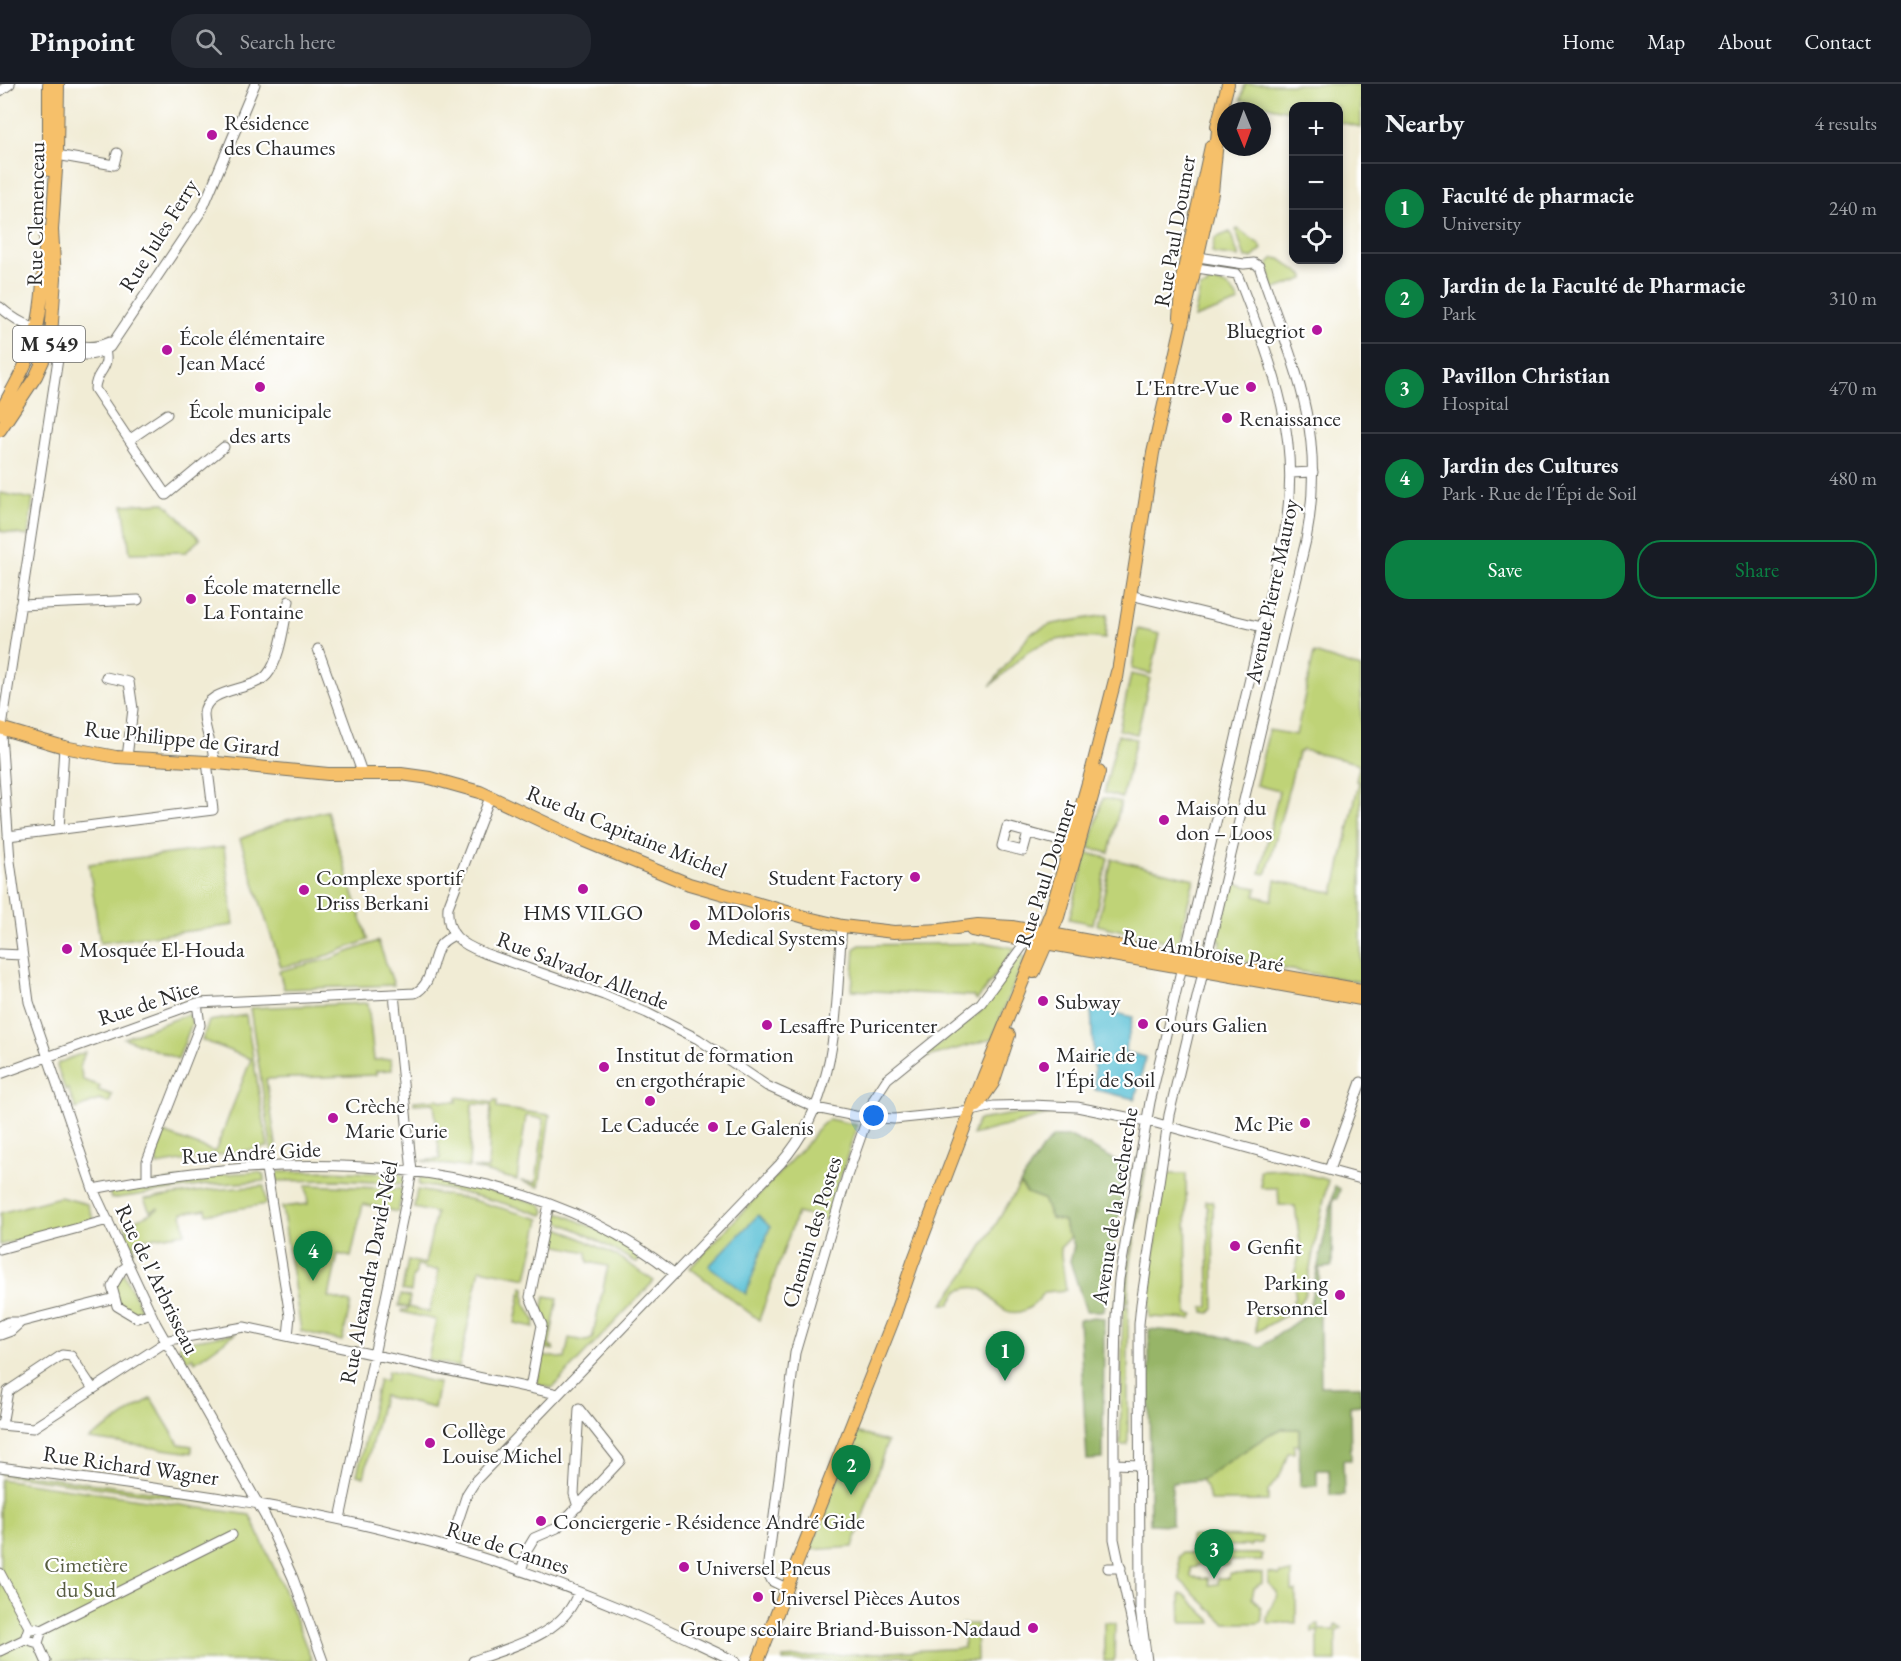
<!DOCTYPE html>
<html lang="en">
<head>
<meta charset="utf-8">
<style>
  body { margin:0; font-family:"EB Garamond",serif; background:#242831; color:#f1f3f6 }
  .controls { position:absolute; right:18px; top:18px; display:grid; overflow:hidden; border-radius:12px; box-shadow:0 3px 9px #0003 }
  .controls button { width:54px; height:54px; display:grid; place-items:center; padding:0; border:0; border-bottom:2px solid #363941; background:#171b24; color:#f1f3f6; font:30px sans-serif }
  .compass { position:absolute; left:1217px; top:18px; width:54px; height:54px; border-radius:50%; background:#171b24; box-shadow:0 3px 9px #0003; rotate:179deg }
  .you { position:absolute; left:874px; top:1032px; width:21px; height:21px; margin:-15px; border:4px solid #fff; border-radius:50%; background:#1a73e8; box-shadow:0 0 0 9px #1a73e833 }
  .badge { display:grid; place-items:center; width:39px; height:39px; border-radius:50%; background:#0b8043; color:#fff; font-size:20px; font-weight:700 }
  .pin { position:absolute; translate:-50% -50px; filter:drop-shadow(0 2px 3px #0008) }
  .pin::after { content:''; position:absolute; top:32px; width:21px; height:18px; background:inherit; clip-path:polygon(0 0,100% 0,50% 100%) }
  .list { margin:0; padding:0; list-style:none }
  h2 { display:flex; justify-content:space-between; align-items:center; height:78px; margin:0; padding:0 24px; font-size:26px }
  h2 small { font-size:20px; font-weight:400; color:#9ea1a6 }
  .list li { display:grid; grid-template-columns:39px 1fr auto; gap:18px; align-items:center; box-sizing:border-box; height:90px; padding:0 24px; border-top:2px solid #363941 }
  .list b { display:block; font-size:22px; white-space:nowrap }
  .list p { margin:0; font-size:20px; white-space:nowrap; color:#9ea1a6 }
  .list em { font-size:20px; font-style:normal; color:#9ea1a6 }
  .actions { display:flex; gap:12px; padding:18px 24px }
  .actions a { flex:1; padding:14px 0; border:2px solid #0b8043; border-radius:24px; text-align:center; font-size:21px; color:#0b8043 }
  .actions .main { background:#0b8043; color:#fff }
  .icon { flex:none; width:33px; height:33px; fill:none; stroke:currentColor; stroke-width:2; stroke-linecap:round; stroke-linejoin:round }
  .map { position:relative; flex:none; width:1361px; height:1577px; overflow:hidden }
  header { display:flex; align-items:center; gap:36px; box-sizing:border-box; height:84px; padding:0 30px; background:#171b24; border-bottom:2px solid #363941 }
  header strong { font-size:28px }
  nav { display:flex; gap:33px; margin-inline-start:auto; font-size:21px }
  .search { width:420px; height:54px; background:#242831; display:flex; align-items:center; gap:15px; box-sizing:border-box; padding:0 21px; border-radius:24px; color:#9ea1a6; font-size:22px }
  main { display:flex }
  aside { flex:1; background:#171b24 }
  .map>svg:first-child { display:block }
</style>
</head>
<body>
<header>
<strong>Pinpoint</strong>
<div class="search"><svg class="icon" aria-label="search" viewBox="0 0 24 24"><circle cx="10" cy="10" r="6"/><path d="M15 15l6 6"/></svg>Search here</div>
<nav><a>Home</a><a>Map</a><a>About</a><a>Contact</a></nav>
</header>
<main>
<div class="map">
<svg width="1361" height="1577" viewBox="0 0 1361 1577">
  <rect width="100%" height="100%" fill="#fff"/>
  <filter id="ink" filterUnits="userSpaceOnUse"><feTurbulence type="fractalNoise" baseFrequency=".0167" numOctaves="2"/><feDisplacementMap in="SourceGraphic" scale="12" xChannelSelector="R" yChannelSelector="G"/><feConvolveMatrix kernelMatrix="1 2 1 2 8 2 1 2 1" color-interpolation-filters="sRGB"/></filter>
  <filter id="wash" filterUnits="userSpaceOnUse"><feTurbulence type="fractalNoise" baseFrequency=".008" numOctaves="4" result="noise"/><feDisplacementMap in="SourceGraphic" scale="24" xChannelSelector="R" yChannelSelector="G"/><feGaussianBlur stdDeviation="1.35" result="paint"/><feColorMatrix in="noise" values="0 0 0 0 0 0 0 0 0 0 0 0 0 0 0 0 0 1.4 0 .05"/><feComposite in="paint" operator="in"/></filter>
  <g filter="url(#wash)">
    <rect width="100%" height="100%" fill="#f1ecd5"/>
    <!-- green -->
    <path fill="#bfd377" stroke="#757f51" stroke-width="1.5" d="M1245 0H1361V43L1339 38 1338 22H1294L1293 28 1241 16Z
      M1238 145 1259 160 1262 165 1252 174H1245L1236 146Z
      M1230 148 1239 173 1215 170 1212 168 1215 154Z
      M1274 174 1280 175 1304 192V195L1273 206 1268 180Z
      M1209 197C1224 199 1233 204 1239 218L1194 234 1200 204 1207 202Z
      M0 409 33 415 28 452 0 447Z
      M165 419 200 455 186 468 130 469 123 421Z
      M1107 531 1105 555C1080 552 1050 553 1028 568 1015 578 1003 591 990 602L1031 549 1052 540Z
      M1138 545 1160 550 1151 590 1132 585Z
      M1314 569 1361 584V898L1229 875 1230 870 1219 867 1221 857 1218 856 1232 799 1257 804 1255 812 1272 816 1275 796 1334 809 1359 698 1356 697 1359 683 1357 679 1303 666 1298 669 1267 788 1265 790 1260 789 1279 707 1256 701 1269 646 1296 651Z
      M1131 590 1150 594 1137 650 1119 646Z
      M1118 651 1136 655 1122 714 1104 709Z
      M1103 714 1121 718 1109 769 1089 764Z
      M327 727 368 856 315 876 281 883 240 755 287 736Z
      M224 763 234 841 100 859 89 780Z
      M1087 769 1108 774 1093 840 1069 835Z
      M1112 775 1194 795 1178 860 1097 841Z
      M378 857 394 901 284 905 279 887 330 875Z
      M988 859 1015 864 977 916 973 912 852 906 855 864 860 861Z
      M1020 870 1025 873 992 955 920 975 981 927Z
      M368 919 374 976 391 975 392 986 376 987V991L266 995 278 1074H273L250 924Z
      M189 930 192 939 178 975 124 954Z
      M246 931 268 1063 157 1081 156 1071 164 1049 215 1068 251 975 202 956 209 937Z
      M85 968 80 983 83 996 100 1002 98 1006 112 1011 109 1019 99 1016 76 1025 68 1005 65 1006 57 982 58 979Z
      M457 1013 493 1019 494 1016 497 1017V1024L550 1031 539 1103 520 1097 536 1099 544 1035 526 1032 517 1096 472 1084 488 1085 491 1021 472 1020 469 1084 422 1077 440 1075 434 1019 414 1020V1017L439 1015 440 1017 457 1018Z
      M1014 1030H1051L972 1051 978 1036Z
      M829 1035 857 1041 827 1136 797 1129 759 1236 690 1184 810 1056 816 1046Z
      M1148 1057 1150 1058 1129 1189 1128 1218 1122 1219Z
      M1285 1085 1328 1096 1304 1214 1288 1230 1256 1248V1223H1293V1215H1296L1293 1193 1301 1166 1295 1122 1279 1121 1278 1104H1261L1260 1086Z
      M328 1087 400 1090 406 1095V1100L338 1096 277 1097 275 1088Z
      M258 1088 263 1090 265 1097 207 1101 111 1115 109 1106 208 1091Z
      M1166 1090H1186L1187 1230 1194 1231 1191 1235 1149 1233 1152 1183Z
      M420 1092 448 1096 541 1120 545 1127 543 1131C502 1118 462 1107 419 1101Z
      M1020 1100 1027 1109 1043 1115 1051 1134 1064 1137 1066 1147 1071 1153 1060 1164 1066 1206 1045 1208C1034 1223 1016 1238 998 1221 992 1216 989 1209 981 1205 973 1202 966 1204 958 1207L950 1220H943L970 1183Z
      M306 1101 403 1105 398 1128 363 1120 351 1173 338 1170 329 1213 351 1219 342 1257 301 1247 282 1123 308 1120Z
      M264 1102 266 1120 207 1130 206 1125 182 1129 185 1149 136 1156 132 1171 122 1149 128 1148 125 1142 158 1125V1124L150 1127 144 1115 210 1106Z
      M417 1106 469 1115 540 1135 527 1194 480 1185 459 1283 428 1276 436 1236 402 1228V1226H407L408 1223 399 1222 401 1211 410 1213 408 1223 429 1228 437 1200 438 1186 425 1185 424 1183 417 1181 415 1192H413L411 1208 402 1206 408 1176 425 1180 436 1129 414 1124Z
      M60 1113 87 1120 94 1136 0 1161V1129Z
      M1205 1117H1212L1213 1120 1214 1225 1210 1229 1204 1228 1203 1224 1209 1223 1208 1123 1206 1122Z
      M556 1127 601 1147 642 1171 637 1179 582 1148 554 1136Z
      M553 1141 619 1173 654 1197 552 1304 539 1301 537 1297 543 1271 565 1275 569 1254 586 1257 592 1255 608 1182 588 1178 587 1168 549 1160Z
      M123 1188 141 1225 137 1227 139 1231 119 1222 113 1203Z
      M522 1203 525 1204V1219L535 1236 534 1243 515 1239Z
      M545 1212 558 1214 549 1262 554 1264V1266L544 1264 548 1241 542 1227Z
      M1123 1222H1128V1361H1120Z
      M236 1249 195 1278 192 1273 186 1277 179 1265V1262L184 1258Z
      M388 1287 439 1299 434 1324 383 1312 364 1393 357 1391 379 1295 386 1297Z
      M151 1314 179 1360 192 1362V1369L89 1355Z
      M1282 1345H1299V1361H1294V1369H1288L1281 1390 1268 1407V1417H1210L1208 1407 1201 1396 1270 1350Z
      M856 1348 887 1358 853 1463 810 1466Z
      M0 1387 217 1416 218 1418 210 1419 0 1390Z
      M0 1395 250 1431 281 1499 312 1577H0Z
      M1190 1452 1262 1453V1459L1251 1460V1462L1190 1461Z
      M1182 1469 1262 1470V1477H1229V1481H1197V1483L1191 1484V1493L1208 1494 1209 1501 1218 1500V1494H1229V1490L1262 1489V1499L1254 1504 1252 1513 1261 1524 1262 1536 1259 1539H1225L1180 1496 1179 1472Z
      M1268 1489 1280 1491V1489H1292V1507H1296V1539H1269L1267 1537C1267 1521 1277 1521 1277 1508L1268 1499Z
      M1180 1510H1184L1211 1536 1212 1539H1181Z
      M1104 1538 1115 1539 1114 1577H1104Z
      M963 1540H976L977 1577H910L912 1572 883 1573 877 1577H783V1574L964 1564Z
      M1316 1540H1319V1546H1335L1336 1540 1342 1544 1336 1548V1577H1318V1547L1312 1548V1544Z"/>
    <!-- forest -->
    <path fill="#97b568" stroke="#61704a" stroke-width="1.5" d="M1053 1053H1072L1123 1080 1128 1086 1109 1179 1104 1227H1086L1070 1177 1074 1162 1071 1153 1066 1147 1064 1137 1051 1134 1043 1115 1027 1109 1020 1100 1042 1065Z
      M1335 1102 1340 1105 1337 1115H1333L1332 1183 1319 1184 1321 1302H1361V1321L1350 1322 1351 1376H1343L1344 1411H1330L1329 1386H1317V1402H1300L1299 1345H1282L1270 1350 1201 1396 1172 1399V1441L1150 1440 1149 1245 1217 1251 1261 1263 1308 1229Z
      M1093 1233 1104 1234 1103 1375 1087 1376 1079 1236Z"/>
    <!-- water -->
    <path fill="#58c0d5" stroke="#427680" stroke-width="1.5" d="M1091 923 1133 933 1125 968 1146 973 1135 1015 1095 1006Z
      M758 1131 770 1143 746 1210 709 1182Z"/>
  </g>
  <g filter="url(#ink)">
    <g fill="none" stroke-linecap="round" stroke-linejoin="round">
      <defs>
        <path id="minor" d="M0 7 10 0
          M51 70 114 81 117 69
          M0 223C17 238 30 243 50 251 70 260 87 268 109 258
          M36 247C49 268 89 280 110 263L202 126 255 0
          M72 262 63 265 58 275 1 650 10 777 29 918 93 1105 156 1240 265 1432 293 1494 323 1577
          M104 262C112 287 95 286 95 305L166 411 224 363
          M129 356 167 330
          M1291 389 1313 388
          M1130 511 1262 543
          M20 521 138 516
          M318 565 363 691
          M106 593 129 598 133 625 127 673
          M215 679C213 663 204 646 204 630 205 603 252 608 267 591 281 575 284 538 289 517
          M490 713 448 823C446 851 461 860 484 869L604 911 647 929 698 955 767 1002 816 1024 855 1032 894 1035 972 1027 994 1022 1031 1021 1077 1023 1156 1039 1361 1095
          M59 745 64 663
          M1028 749 1023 767 1002 762 1007 743 1071 760
          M8 752 213 726 207 678
          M0 870 22 871
          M0 990 197 919 415 909C432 901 431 877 439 863 442 857 449 854 454 851
          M266 1084 290 1232 288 1252
          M1329 1086 1361 998
          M147 1096V1077L200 941 197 919
          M93 1105C282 1067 517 1063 675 1190
          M0 1165 108 1136
          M115 1214 112 1203 122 1186 129 1181
          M0 1242 8 1238H21
          M0 1251 11 1247 21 1238 115 1214 117 1222 137 1234 150 1229
          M530 1304 542 1241 530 1213 549 1120
          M0 1341 33 1344 169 1256 244 1243 558 1310
          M2 1341 8 1307 62 1271 71 1272 93 1305
          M1114 1380 1140 1381
          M0 1383C135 1402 271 1416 404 1451 477 1470 549 1495 619 1524 658 1540 696 1559 735 1577
          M578 1423 574 1410 579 1325
          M340 1435 412 1088 394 910
          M449 1464 467 1410 476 1396 780 1080C840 1013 835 927 842 842
          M1108 1484H1121
          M521 1487 528 1464 534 1454 557 1444 620 1377 579 1325
          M0 1489 29 1543
          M788 1505 772 1497 767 1487 795 1269 847 1092 874 1015 887 995 981 919 1027 856
          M25 1555 38 1559 42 1546
          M38 1559 46 1577
          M0 1567 25 1555 29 1543 42 1546 232 1451
          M473 1577C510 1563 565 1551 578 1508
          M1140 1577 1114 1455V1342L1116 1232 1119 1195 1150 1018 1285 446C1302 350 1271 278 1237 190L1190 183
          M1147 1577 1140 1525 1139 1240 1141 1220 1169 1031 1306 456C1314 414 1315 369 1306 327 1296 278 1275 230 1259 182L1254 179 1244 180 1192 172"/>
        <path id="major" d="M1217 42 1228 0
          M49 86V0
          M1179 233 1182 195 1211 62
          M0 329C11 307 25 286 32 263 43 230 44 182 46 148
          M0 346 36 292 46 270 51 252 55 194 52 146 57 70 58 0
          M1117 594 1153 369 1212 109 1219 35
          M0 644 64 663 116 673 207 678 328 690H401L430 694 480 708 582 756 689 800 808 834 842 842 894 848 941 846 978 841 1012 843 1361 906
          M972 846 1361 915
          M1034 888 1058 833 1099 688
          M977 1022 993 999 1009 951
          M758 1577 892 1239 913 1178 984 992 1051 828 1092 685 1117 588"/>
      </defs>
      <!-- minor casing -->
      <use href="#minor" stroke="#706f66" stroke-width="11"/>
      <!-- major casing -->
      <use href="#major" stroke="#706f66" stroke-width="14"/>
      <!-- minor -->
      <use href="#minor" stroke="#fff" stroke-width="9"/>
      <!-- major -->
      <use href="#major" stroke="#f6c06b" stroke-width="12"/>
    </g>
  </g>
  <!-- markers -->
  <g fill="#b5179e" stroke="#fff" stroke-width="2">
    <circle cx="212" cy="51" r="6"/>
    <circle cx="1317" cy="246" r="6"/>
    <circle cx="167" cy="266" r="6"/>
    <circle cx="260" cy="303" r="6"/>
    <circle cx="1251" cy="303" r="6"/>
    <circle cx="1227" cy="334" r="6"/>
    <circle cx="191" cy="515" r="6"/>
    <circle cx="1164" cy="736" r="6"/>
    <circle cx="915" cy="793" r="6"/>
    <circle cx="583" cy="805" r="6"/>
    <circle cx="304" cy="806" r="6"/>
    <circle cx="695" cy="841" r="6"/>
    <circle cx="67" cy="865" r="6"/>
    <circle cx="1043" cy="917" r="6"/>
    <circle cx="1143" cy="940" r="6"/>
    <circle cx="767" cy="941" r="6"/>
    <circle cx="604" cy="983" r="6"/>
    <circle cx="1044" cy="983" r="6"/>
    <circle cx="650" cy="1017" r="6"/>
    <circle cx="333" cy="1034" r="6"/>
    <circle cx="1305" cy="1039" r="6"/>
    <circle cx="713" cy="1043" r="6"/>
    <circle cx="1235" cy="1162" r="6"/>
    <circle cx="1340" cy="1211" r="6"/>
    <circle cx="430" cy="1359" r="6"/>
    <circle cx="541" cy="1437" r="6"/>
    <circle cx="684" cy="1483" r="6"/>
    <circle cx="758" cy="1513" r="6"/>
    <circle cx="1033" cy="1544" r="6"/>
  </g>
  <g text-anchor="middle" stroke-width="4.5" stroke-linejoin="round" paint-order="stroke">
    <!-- shield labels -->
    <rect fill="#fff" stroke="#6b6b6b" stroke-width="1.5" x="13" y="242" width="72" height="36" rx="4.5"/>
    <g font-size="21" font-weight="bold" fill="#2b2b2b">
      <text x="49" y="267">M 549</text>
    </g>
    <!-- poi labels -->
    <g font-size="22" fill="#2b2b2b" stroke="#fff" text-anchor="start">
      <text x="224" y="46">Résidence<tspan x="224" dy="25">des Chaumes</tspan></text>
      <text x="1305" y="254" text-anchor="end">Bluegriot</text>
      <text x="179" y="261">École élémentaire<tspan x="179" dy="25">Jean Macé</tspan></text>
      <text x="1239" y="311" text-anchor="end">L'Entre-Vue</text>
      <text x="260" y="334" text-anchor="middle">École municipale<tspan x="260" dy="25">des arts</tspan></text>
      <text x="1239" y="342">Renaissance</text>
      <text x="203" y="510">École maternelle<tspan x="203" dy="25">La Fontaine</tspan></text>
      <text x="1176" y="731">Maison du<tspan x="1176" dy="25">don – Loos</tspan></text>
      <text x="316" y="801">Complexe sportif<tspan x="316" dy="25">Driss Berkani</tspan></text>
      <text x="903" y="801" text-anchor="end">Student Factory</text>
      <text x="583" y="836" text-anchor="middle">HMS VILGO</text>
      <text x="707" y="836">MDoloris<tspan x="707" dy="25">Medical Systems</tspan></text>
      <text x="79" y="873">Mosquée El-Houda</text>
      <text x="1055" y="925">Subway</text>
      <text x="1155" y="948">Cours Galien</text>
      <text x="779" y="949">Lesaffre Puricenter</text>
      <text x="616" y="978">Institut de formation<tspan x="616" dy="25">en ergothérapie</tspan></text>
      <text x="1056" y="978">Mairie de<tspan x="1056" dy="25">l'Épi de Soil</tspan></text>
      <text x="345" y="1029">Crèche<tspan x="345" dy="25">Marie Curie</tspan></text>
      <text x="1293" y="1047" text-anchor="end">Mc Pie</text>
      <text x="650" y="1048" text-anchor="middle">Le Caducée</text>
      <text x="725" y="1051">Le Galenis</text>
      <text x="1247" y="1170">Genfit</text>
      <text x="1328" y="1206" text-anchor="end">Parking<tspan x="1328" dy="25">Personnel</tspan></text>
      <text x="442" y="1354">Collège<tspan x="442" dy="25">Louise Michel</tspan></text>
      <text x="553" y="1445">Conciergerie - Résidence André Gide</text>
      <text x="696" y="1491">Universel Pneus</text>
      <text x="770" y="1521">Universel Pièces Autos</text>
      <text x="1021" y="1552" text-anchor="end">Groupe scolaire Briand-Buisson-Nadaud</text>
    </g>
    <!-- street labels -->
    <g font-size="22" fill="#2b2b2b" stroke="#fff">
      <text transform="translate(35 130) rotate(-89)" y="8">Rue Clemenceau</text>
      <text transform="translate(1174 147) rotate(-80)" y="8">Rue Paul Doumer</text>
      <text transform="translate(158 151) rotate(-58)" y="8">Rue Jules Ferry</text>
      <text transform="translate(1271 507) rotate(-78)" y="8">Avenue Pierre Mauroy</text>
      <text transform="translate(182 654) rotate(6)" y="8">Rue Philippe de Girard</text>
      <text transform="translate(627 747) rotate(22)" y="8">Rue du Capitaine Michel</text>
      <text transform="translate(1045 789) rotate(-72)" y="8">Rue Paul Doumer</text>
      <text transform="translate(1203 866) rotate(10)" y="8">Rue Ambroise Paré</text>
      <text transform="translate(583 886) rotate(21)" y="8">Rue Salvador Allende</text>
      <text transform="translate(148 918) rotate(-18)" y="8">Rue de Nice</text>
      <text transform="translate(251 1068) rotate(-3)" y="8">Rue André Gide</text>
      <text transform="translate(1114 1122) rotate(-81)" y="8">Avenue de la Recherche</text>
      <text transform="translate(811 1148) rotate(-73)" y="8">Chemin des Postes</text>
      <text transform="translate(368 1188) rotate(-79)" y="8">Rue Alexandra David-Néel</text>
      <text transform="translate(158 1195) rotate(64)" y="8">Rue de l'Arbrisseau</text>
      <text transform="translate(131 1381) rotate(8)" y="8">Rue Richard Wagner</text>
      <text transform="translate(508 1463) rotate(18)" y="8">Rue de Cannes</text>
    </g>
    <!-- park labels -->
    <g font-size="22" fill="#575d42" stroke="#fff">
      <text x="86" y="1488">Cimetière<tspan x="86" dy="25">du Sud</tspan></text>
    </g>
  </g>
</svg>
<div class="controls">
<button>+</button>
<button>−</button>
<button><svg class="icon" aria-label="locate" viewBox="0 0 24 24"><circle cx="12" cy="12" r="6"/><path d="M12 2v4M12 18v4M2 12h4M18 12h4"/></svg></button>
</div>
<svg class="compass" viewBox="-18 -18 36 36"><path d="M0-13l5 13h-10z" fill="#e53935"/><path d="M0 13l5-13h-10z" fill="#9ea1a6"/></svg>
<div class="you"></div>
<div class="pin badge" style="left:1005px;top:1297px">1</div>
<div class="pin badge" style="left:851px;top:1411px">2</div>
<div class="pin badge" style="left:1214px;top:1495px">3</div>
<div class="pin badge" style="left:313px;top:1197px">4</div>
</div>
<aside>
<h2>Nearby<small>4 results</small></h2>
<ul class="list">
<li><span class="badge">1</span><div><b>Faculté de pharmacie</b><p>University</p></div><em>240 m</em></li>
<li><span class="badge">2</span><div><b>Jardin de la Faculté de Pharmacie</b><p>Park</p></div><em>310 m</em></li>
<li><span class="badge">3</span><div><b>Pavillon Christian</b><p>Hospital</p></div><em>470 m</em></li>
<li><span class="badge">4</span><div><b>Jardin des Cultures</b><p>Park · Rue de l'Épi de Soil</p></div><em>480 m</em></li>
</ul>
<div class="actions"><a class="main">Save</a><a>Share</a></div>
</aside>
</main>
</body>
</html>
